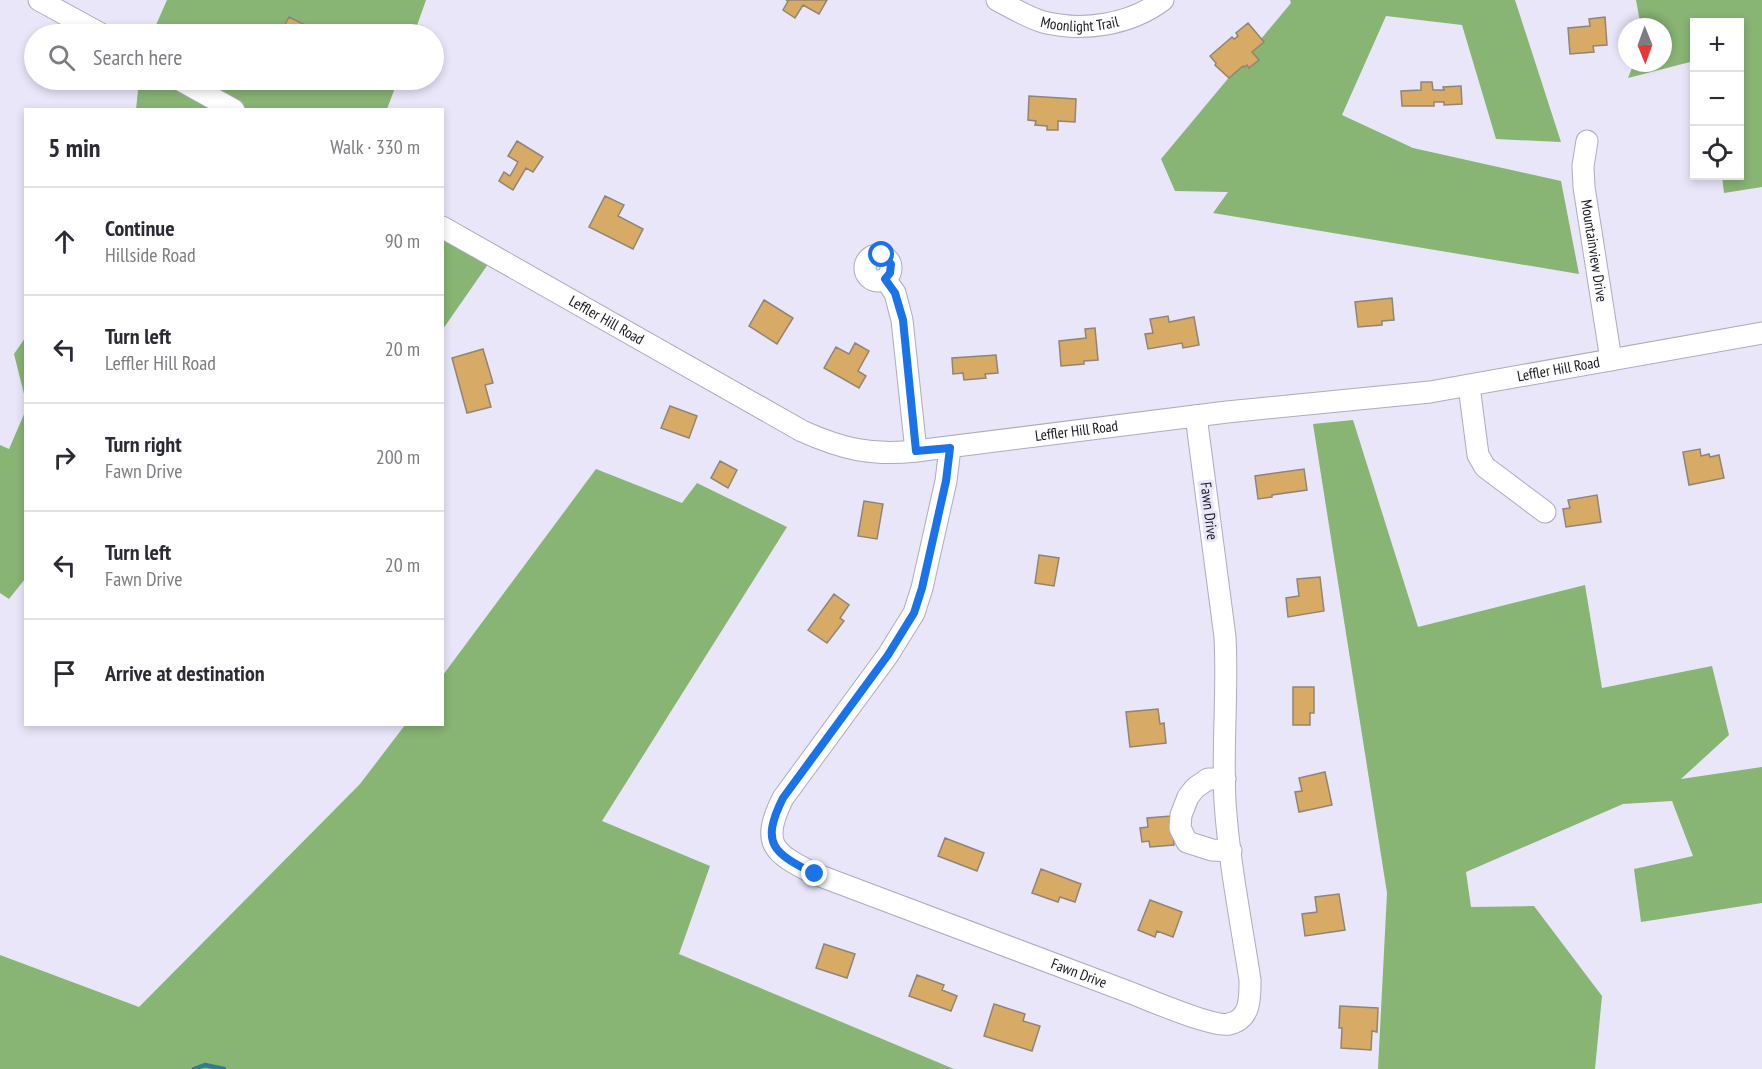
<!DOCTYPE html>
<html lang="en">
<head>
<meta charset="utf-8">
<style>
  body { margin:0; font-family:"PT Sans Narrow",sans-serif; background:#f7f7f7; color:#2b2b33 }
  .controls { position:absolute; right:18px; top:18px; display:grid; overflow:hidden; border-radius:0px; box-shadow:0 3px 9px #0003 }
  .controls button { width:54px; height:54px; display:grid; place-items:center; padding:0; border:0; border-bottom:2px solid #e1e1e2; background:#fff; color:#2b2b33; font:30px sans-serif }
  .compass { position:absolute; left:1618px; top:18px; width:54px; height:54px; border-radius:50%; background:#fff; box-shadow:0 3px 9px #0003; rotate:179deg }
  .stop { position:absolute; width:18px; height:18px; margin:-14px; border:4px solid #1a73e8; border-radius:50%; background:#fff }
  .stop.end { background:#1a73e8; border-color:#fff; box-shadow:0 2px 6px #0008 }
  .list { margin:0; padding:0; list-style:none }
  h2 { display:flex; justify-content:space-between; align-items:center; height:78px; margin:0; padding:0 24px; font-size:26px }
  h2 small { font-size:20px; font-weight:400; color:#7c7c81 }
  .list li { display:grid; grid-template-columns:39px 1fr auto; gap:18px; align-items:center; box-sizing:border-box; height:108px; padding:0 24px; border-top:2px solid #e1e1e2 }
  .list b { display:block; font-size:22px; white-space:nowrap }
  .list p { margin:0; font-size:20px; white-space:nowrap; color:#7c7c81 }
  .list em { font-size:20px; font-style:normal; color:#7c7c81 }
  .icon { flex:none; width:33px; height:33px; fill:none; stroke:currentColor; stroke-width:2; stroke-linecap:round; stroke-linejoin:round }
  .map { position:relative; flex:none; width:1762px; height:1069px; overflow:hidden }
  .search { position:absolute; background:#fff; box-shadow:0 3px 9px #0003; left:24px; top:24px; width:420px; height:66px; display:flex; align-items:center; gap:15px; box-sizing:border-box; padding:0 21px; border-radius:33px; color:#7c7c81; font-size:22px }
  .panel { position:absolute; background:#fff; box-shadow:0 3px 9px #0003; left:24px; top:108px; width:420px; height:618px; border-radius:0px }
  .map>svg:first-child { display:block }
</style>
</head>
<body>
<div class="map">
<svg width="1762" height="1069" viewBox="0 0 1762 1069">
  <rect width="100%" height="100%" fill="#e9e6fa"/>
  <!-- forest -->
  <path fill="#88b474" d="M167 0H426L414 34H152Z
    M1290 0H1515L1561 142 1496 139 1462 25 1386 16 1342 115 1413 148 1561 181 1579 274 1213 213 1228 192 1175 191 1161 159 1291 3Z
    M1636 0H1762V187L1724 193 1722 176H1740V22H1694V61L1628 78 1634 63H1663V27H1641Z
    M139 80H398L387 109 136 110Z
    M443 227 493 257 443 329Z
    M25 338V398L14 354Z
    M25 412V579L9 599 0 593V445L9 449Z
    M1353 420 1418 627 1585 585 1602 688 1712 666 1729 735 1681 779 1762 767V903L1641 922 1634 869 1693 856 1672 801 1623 804 1466 872 1471 907 1534 906 1602 996 1595 1069H1378L1387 893 1313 424Z
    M596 469 682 503 697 483 787 527 602 821 710 866 679 954 954 1069H0V955L139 1007 360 784 405 725 442 724 443 675Z"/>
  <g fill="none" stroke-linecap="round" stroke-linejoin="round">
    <!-- stream -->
    <path stroke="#347a92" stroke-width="4.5" d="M194 1069 205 1065 224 1069"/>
  </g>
  <!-- building -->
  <path fill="#d7aa65" stroke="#908575" stroke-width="1.5" d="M786 0H827L819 14 803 5 795 18 783 10 788 1Z
    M289 17 321 33 323 29 334 34H280Z
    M1605 17 1607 45 1593 46 1594 52 1570 54 1568 28 1590 26 1589 19Z
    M1248 23 1264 42 1252 52 1259 60 1249 68 1247 65 1244 67 1243 66 1229 78 1215 65 1216 63 1210 56 1232 37 1234 39 1238 36 1236 33Z
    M1421 82H1432L1433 90H1444L1443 87 1461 86 1462 104 1444 105V102H1434V106H1402L1401 91 1421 90Z
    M1029 96 1076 99 1075 122 1058 121V130H1047V126L1035 125 1036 121 1028 120Z
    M517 141 543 157 533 172 526 168 513 190 499 181 504 172 510 176 518 162 508 156Z
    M605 196 624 205 618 216 643 229 633 249 589 227Z
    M1392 298 1394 320 1382 321V325L1358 327 1355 302Z
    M764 300 793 318 777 344 749 326Z
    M1168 316 1169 322 1194 317 1199 345 1183 348 1182 343 1148 349 1145 334 1153 333 1150 319Z
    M1095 328 1098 360 1084 361V364L1061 366 1059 341 1086 338 1085 329Z
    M855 343 869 351 858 371 866 376 859 388 824 368 836 347 849 354Z
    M483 349 493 383 485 385 491 407 467 413 452 358Z
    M996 355 998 373 985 374 986 378 964 380 963 373 953 374 952 358Z
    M670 406 697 416 689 438 661 428Z
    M1700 449 1701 456 1709 454 1710 457 1719 455 1724 478 1689 485 1683 452Z
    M720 461 737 470 728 488 711 478Z
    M1304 469 1307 490 1272 495V497L1258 499 1255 476Z
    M1597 495 1601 522 1566 527 1563 509 1570 508 1568 500Z
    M864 501 883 504 877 539 858 536Z
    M1039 555 1059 558 1054 586 1035 583Z
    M1320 577 1324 611 1288 617 1286 598 1299 596 1297 579Z
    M834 594 849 605 840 618 844 621 827 643 808 630Z
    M1293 687H1314V713H1310V725H1293Z
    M1158 709 1160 724 1164 723 1166 743 1130 747 1126 712Z
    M1325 772 1332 805 1299 812 1295 792 1302 791 1299 778Z
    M1171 816 1174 845 1150 847 1149 841 1142 842 1140 828 1148 827 1147 818Z
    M945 838 984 853 977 871 938 856Z
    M1041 869 1081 884 1075 902 1060 897 1058 902 1032 893Z
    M1339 894 1345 930 1305 936 1302 914 1317 912 1315 897Z
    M1150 900 1182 912 1173 937 1157 931 1155 937 1138 930Z
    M824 944 855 954 847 978 816 968Z
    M917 975 944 985 942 990 957 996 951 1011 909 996Z
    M994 1004 1025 1014 1023 1021 1040 1026 1032 1051 984 1036Z
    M1340 1006 1378 1008 1377 1032 1372 1031 1371 1050 1341 1048 1342 1028H1339Z"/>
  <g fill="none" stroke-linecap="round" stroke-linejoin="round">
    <defs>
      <g id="minor">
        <path d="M39 0 101 34"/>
        <path id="s1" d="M997 0C1012 8 1027 17 1043 22 1083 32 1130 25 1163 0"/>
        <path d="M180 80 234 110"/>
        <path id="s2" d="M1587 141 1583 166 1584 187 1611 360"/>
        <path id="s3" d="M442 227 802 431C842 449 872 456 916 451L1227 412 1430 392 1762 333"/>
        <circle cx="878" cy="268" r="13"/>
        <path d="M885 279 895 293 902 320 916 451"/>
        <path d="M1469 386 1478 455 1485 467 1545 512"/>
        <path id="s4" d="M950 448 946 481 922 588 914 613 888 655 783 798C760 844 773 853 815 874 918 913 1022 952 1126 991 1145 998 1213 1028 1229 1024 1251 1019 1250 998 1250 980 1241 921 1229 862 1225 802 1222 747 1228 692 1225 637L1196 416"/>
        <path d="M1225 779H1208L1195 788 1188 797 1181 815 1180 828 1187 842 1212 850 1231 851"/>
      </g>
    </defs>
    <!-- minor casing -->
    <use href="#minor" stroke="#adabbe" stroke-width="23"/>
    <!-- minor -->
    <use href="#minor" stroke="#fff" stroke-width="21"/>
  </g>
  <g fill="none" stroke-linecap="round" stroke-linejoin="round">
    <!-- route -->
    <path stroke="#1a73e8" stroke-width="8" d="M815 874C773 853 760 844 783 798L888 655 914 613 922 588 946 481 950 448 916 451 903 320 895 293 885 279 890 273 891 264 882 255"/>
  </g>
  <g text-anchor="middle" stroke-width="6" stroke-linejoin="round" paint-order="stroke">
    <!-- street labels -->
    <g font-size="15" fill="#16151c" stroke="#e9e6fa">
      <text dy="5" stroke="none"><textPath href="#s1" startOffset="88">Moonlight Trail</textPath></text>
      <text dy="5" stroke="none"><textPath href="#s2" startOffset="111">Mountainview Drive</textPath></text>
      <text dy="5" stroke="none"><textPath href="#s3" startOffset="189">Leffler Hill Road</textPath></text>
      <text dy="5" stroke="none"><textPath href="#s3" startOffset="1179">Leffler Hill Road</textPath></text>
      <text dy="5" stroke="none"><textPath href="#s3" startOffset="693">Leffler Hill Road</textPath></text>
      <text transform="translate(1209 511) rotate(83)" y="5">Fawn Drive</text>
      <text dy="5" stroke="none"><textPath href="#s4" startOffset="778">Fawn Drive</textPath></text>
    </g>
  </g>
</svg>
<div class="controls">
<button>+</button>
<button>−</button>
<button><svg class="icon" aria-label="locate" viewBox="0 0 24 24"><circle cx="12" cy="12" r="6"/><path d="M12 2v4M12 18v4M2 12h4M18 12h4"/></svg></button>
</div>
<svg class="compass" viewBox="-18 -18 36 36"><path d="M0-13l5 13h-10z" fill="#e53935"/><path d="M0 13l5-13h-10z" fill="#7c7c81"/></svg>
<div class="stop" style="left:882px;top:255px"></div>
<div class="stop end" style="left:815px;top:874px"></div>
<div class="search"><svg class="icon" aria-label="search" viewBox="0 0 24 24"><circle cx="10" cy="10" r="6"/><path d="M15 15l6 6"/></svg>Search here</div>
<section class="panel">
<h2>5 min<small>Walk · 330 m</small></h2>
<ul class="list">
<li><svg class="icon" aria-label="ahead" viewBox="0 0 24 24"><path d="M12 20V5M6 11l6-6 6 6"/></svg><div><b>Continue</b><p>Hillside Road</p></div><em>90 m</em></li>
<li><svg class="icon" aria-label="left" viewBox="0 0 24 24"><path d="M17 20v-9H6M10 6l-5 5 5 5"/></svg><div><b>Turn left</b><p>Leffler Hill Road</p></div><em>20 m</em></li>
<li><svg class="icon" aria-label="right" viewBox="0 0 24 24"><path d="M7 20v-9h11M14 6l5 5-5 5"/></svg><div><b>Turn right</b><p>Fawn Drive</p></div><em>200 m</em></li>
<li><svg class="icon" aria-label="left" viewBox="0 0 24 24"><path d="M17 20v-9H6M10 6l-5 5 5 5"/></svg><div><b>Turn left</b><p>Fawn Drive</p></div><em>20 m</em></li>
<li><svg class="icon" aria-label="arrive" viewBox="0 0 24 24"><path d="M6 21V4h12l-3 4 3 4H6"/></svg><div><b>Arrive at destination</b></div></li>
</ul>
</section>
</div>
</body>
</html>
